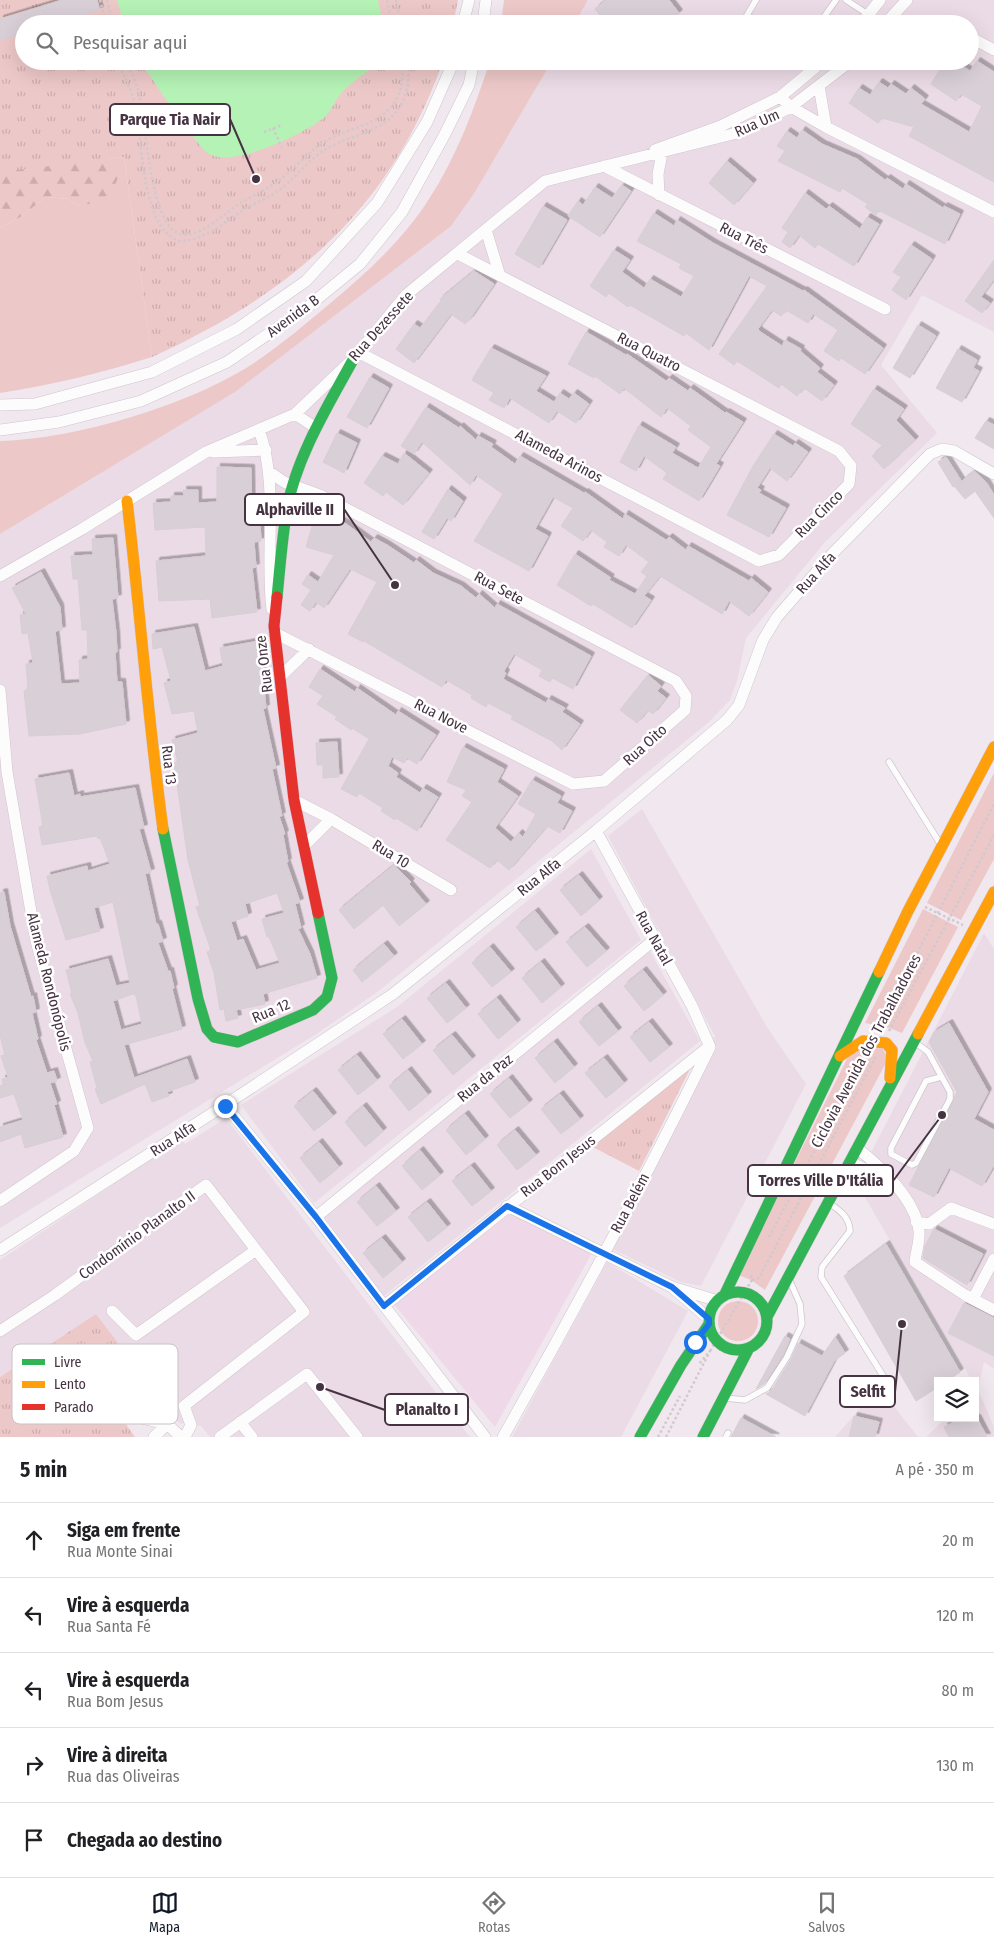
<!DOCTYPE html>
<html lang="pt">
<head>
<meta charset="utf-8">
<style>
  body { margin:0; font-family:"Fira Sans Condensed",sans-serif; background:#f6f6f6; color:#202124 }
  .controls { position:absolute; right:15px; bottom:15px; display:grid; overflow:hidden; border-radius:0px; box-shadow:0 5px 20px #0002 }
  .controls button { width:45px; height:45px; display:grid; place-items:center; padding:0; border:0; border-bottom:1px solid #e0e0e0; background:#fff; color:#202124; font:25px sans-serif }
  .stop { position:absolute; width:15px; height:15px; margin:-11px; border:4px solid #1a73e8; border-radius:50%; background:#fff }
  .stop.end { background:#1a73e8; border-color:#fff; box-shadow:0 1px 5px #0008 }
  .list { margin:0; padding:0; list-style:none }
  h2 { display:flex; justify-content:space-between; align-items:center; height:65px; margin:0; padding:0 20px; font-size:21px }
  h2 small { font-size:16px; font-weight:400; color:#757577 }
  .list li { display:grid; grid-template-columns:32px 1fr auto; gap:15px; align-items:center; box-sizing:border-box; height:75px; padding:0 20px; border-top:1px solid #e0e0e0 }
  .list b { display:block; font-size:19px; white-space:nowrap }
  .list p { margin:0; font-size:16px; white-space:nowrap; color:#757577 }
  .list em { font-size:16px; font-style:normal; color:#757577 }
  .icon { flex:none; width:28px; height:28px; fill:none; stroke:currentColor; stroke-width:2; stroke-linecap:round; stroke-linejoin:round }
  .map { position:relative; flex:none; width:994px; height:1437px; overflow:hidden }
  .search { position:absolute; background:#fff; box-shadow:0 5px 20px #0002; left:15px; right:15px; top:15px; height:55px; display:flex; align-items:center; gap:12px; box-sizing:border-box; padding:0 18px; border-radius:28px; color:#757577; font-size:19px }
  .sheet { height:440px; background:#fff }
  nav { display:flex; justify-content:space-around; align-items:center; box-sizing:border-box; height:70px; border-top:1px solid #e0e0e0; background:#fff; font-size:14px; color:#757577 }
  nav a { display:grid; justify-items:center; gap:2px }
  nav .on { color:#111827 }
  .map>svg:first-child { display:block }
</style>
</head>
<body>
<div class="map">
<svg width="994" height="1437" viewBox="0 0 994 1437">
  <defs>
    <pattern id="forest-firs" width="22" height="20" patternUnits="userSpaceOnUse" patternTransform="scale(1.25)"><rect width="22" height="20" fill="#edc8c8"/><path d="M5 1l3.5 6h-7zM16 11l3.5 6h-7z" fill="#cdacad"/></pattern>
    <pattern id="park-tufts" width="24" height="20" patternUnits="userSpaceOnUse" patternTransform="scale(1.25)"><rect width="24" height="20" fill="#edc8c8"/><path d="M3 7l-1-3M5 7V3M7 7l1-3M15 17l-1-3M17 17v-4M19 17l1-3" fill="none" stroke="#cdacad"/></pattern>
    <filter id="shadow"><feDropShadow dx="3.5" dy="-3.5" stdDeviation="0" flood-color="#0004"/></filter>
  </defs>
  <rect width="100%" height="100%" fill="#f0e8ee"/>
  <!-- residential -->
  <path fill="#ebdbe6" d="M588 0H994V332L922 295 881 365 937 433 825 542 746 638 737 681 730 700 709 722 380 990 318 1033 0 1228V534L235 392 475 192 552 61H970V24H574Z
    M642 809 767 1027 806 1084 701 1286 681 1282 612 1249 715 1036 608 836Z
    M591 849 641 940 314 1203 241 1105 397 1007Z
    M984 933 994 949V1369L984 1362 978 1390 994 1427V1437H926L946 1418H975V1392L978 1390 975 1381H972L856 1182Z
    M650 951 700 1041 384 1296 323 1215Z
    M226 1118 470 1437H210L201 1426 179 1423 96 1314 0 1377V1260L181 1139 185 1144Z
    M607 1262 688 1311 621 1437H512Z
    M874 1381 918 1437H835L869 1398Z"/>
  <!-- education -->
  <path fill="#efd9e8" d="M506 1210 592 1253 495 1427 393 1303Z"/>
  <!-- green -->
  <path fill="#edc8c8" d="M504 0H588L574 24H501Z
    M490 61H552L475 192 451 226 235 392 0 534V441C76 439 190 405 254 363 282 344 308 322 334 300 370 270 404 238 429 199 457 156 474 109 490 61Z
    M124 157 152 357C102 373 52 385 0 393V228L19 218 46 197 68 199 80 206 106 159Z
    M994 773V859L961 920 927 903Z
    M923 909 958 927 902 1033 884 1026 865 1023Z
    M863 1047 883 1049 888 1059 765 1290 751 1280 738 1275 850 1053Z
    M718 1321a20 20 0 1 1 40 0a20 20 0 1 1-40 0Z"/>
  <!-- forest -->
  <path fill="url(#forest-firs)" d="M0 56 100 150 119 175 112 193 96 202 80 206 68 199 46 197 19 218 0 228Z"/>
  <!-- park -->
  <path fill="url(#park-tufts)" d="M0 0H458L453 24H24V61H443C391 209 292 293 152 357L124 157 0 172Z
    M692 1065 639 1171 591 1146Z
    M96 1314 167 1407C147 1397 130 1391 123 1420L135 1437H0V1377Z"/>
  <!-- water -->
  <path fill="#b4f2b5" d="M117 0H378L383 24H124Z
    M140 61H380C368 72 350 82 339 96 333 104 330 114 321 120 300 135 237 166 211 155 199 149 190 130 183 119L181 114 175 113Z"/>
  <!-- building -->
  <path fill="#d9d0d7" stroke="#d8cdd6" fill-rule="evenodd" filter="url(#shadow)" d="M62 0H97L100 10 54 24H24V33L0 40V19Z
    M606 0H669L679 13 666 24H607L595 9Z
    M945 61H954L970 71 977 61 994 72V182L909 136 914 127 882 118 878 123 849 103 859 88 870 95 879 82 888 88 891 84 906 94 911 88 925 99 921 104 969 132 982 106 961 94 956 101 931 84Z
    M802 130 822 144 857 159 885 180 887 178 903 189 906 184 943 208 944 206 960 214 945 244 878 210 876 215 865 207 868 204 842 188 840 192 778 161 785 151 777 146 787 131 797 138Z
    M727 161 753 183 734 205 709 183Z
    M622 185 631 191 600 237 568 216 578 201 583 205 595 187 612 198Z
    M805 193 826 209 829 206 860 229 867 217 879 224 854 266 818 244 815 248 799 235 790 248 782 242 788 232 782 228Z
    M543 206 567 220 539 268 515 254Z
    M654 213 674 226 677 220 713 243 803 291 804 290 883 348 865 374 841 358 839 361 824 351 838 330 813 314 808 323 786 310 781 316 772 310 758 329 759 331 782 346 785 340 801 349 800 351 820 368 817 372 834 385 822 401 804 388 797 396 781 384 779 388 737 361 734 365 719 354 767 286 749 276 709 350 686 333 684 336 630 305 628 307 609 293 606 297 590 286 614 250 630 260 622 272 644 288 650 279 681 297 694 276 679 268 681 264 637 241Z
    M911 245 932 259 906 300 892 290 901 277 893 272Z
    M994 260V279L981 297 990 303 982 313 965 301Z
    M474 271 494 284 470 319 465 324 451 314 414 363 396 349 414 324 420 328 441 301 440 299Z
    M918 325 936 336 910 378 893 368Z
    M586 332 626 355 627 354 666 381 669 378 688 391 690 388 725 413 726 412 743 422 716 464 720 466 699 501 663 479 667 473 644 456 636 471 620 462 639 425 676 447 672 453 698 468 711 447 688 430 691 426 667 408 661 417 624 388 620 394 595 376 594 378 568 364Z
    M491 348 546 376 536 391 554 402 560 393 569 399 574 393 589 404 576 423 557 411 549 423 510 398 504 408 489 400 494 393 472 380Z
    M958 349 977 360 973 368 979 371 962 402 936 388Z
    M370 377 389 388 367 428 347 417Z
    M874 389 904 409 896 420 915 440 884 469 872 456 883 446 851 424Z
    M426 407 459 428 460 426 476 440 478 436 493 444 491 447 515 464 520 456 584 493 585 492 623 519 625 514 666 540 669 537 686 550 688 546 749 581 751 578 768 592 749 616 729 601 722 614 660 576 644 596 651 600 632 628 593 604 591 606 557 585 575 554 611 578 609 580 635 594 647 576 641 572 649 562 626 545 619 556 604 547 607 542 591 530 583 541 561 526 573 508 553 497 535 529 548 536 529 571 474 541 503 494 476 475 470 485 422 442 414 454 401 446Z
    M986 421 994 425V449L975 438Z
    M337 433 357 443 344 473 323 462Z
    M774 434 793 446 795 443 808 452 787 481 770 468 757 488 761 490 759 493 786 508 769 537 727 515 753 466Z
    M404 453 429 473 403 505 386 492 383 496 364 483 382 456 398 464Z
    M946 457 962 482 953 487 938 462Z
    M217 467 251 468 252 524 260 523 261 541 254 542 256 567 252 568 257 612 212 618 210 599 159 601 156 561 206 556 205 527 155 530 153 503 171 502V496H184L183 490H198V503L217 502Z
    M974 471 986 482 994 495V518L975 491 965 499 955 487Z
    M448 489 463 501 451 521 447 518 434 539 422 532Z
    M316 513 342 521 371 542 374 538 387 545 414 563 416 560 433 573 461 586 476 598 479 594 495 608 497 604 591 656 573 689 552 678 550 682 539 676 542 670 514 654 504 671 506 673 503 679 546 703 548 699 565 708 562 712 580 724 562 750 552 741 511 719 513 716 488 703 486 707 471 698 472 695 446 680 442 687 364 641 363 642 348 634 377 582 350 569 324 608 316 602 310 611 301 605 311 590 302 584 308 575 318 582 334 555 306 547Z
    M113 538 118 598 112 599 116 633 117 652H115L117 682H122L126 724 80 734 29 736 24 691 28 690 26 664 33 663 28 633 22 634 20 615 26 614 12 588 41 572 60 607 62 630 55 631 61 684 80 683 79 660 88 659 87 630H82L78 579H73L71 556 93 555 92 539Z
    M194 627 205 671 223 666 220 648 259 641 266 708 263 709 276 768 272 769 282 816H279L285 834 283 835 288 862H286L300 902 295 904 301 928 298 929 310 954 317 978 263 994 265 1004 236 1010 238 1018 226 1021 224 1009 220 1010 214 973 207 952 211 950 196 907 200 906 188 860 174 763 178 762 172 740 198 733 194 711 172 714 164 683 171 681 162 647 153 649 152 634ZM277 893 284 913 262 919 267 937H269L280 963 256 970 243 939 237 941 231 922 248 916 245 904Z
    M320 669 355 692 357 688 396 715 398 711 436 735 417 764 407 758 404 763 392 757 388 766 398 773 396 777 420 793 423 788 438 797 417 831 396 818 395 820 381 811 383 808 359 793 357 797 341 789 369 739 352 728 351 730 335 719 337 717 317 704 323 696 309 687Z
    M648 675 661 686 657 691 666 698 653 714 648 710 637 723 620 710Z
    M337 742 339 777 323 778V765H317L316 743Z
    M463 747 504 769 497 782 518 796 495 828 511 842 519 833 523 837 536 814 518 804 532 780 561 796 557 803 572 811 560 833 547 826 509 870 497 860 490 868 446 840 472 802 462 796 466 790 447 782Z
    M69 773 74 796 80 794V797L135 788 144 828 139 829 151 872 145 874 156 924H158L163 941 158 943 168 971H170L174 988 172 989 182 1029 124 1045 134 1078 187 1059 195 1082 167 1092 169 1096 152 1102 145 1084 101 1104 95 1089 97 1088 90 1062 93 1061 85 1043 78 1013 70 994H72L66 970 108 959 116 986 130 983 113 902 94 908 100 931 66 940 50 890 47 876 87 866 88 871 110 864 100 838 98 839 97 836 42 845 39 827 43 826 35 779ZM133 994 136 996 142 1024 121 1030 113 1001Z
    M394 865 411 882 409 884 426 904 399 926 383 905 354 929 339 910Z
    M579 875 599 900 581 916 560 890Z
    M4 892 10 926 31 997 33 996 36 1012 32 1013 38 1039 36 1040 47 1073 54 1071 57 1081 50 1083 57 1104 54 1105 63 1137 25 1148 21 1134 0 1142V1127L23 1120 14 1094 0 1098V1086L4 1085 2 1079 8 1077 1 1056 5 1055 0 1035V893Z
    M535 911 555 936 536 951 516 927Z
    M585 927 606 951 587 967 566 942Z
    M384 944 394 956 362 982 353 970Z
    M490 947 511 972 492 987 472 963Z
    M541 962 561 987 542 1003 522 978Z
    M643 970 663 995 644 1011 624 986Z
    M446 983 466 1008 447 1023 427 998Z
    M497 998 517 1023 498 1039 478 1014Z
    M598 1006 618 1031 599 1046 579 1022Z
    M402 1019 422 1044 403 1059 383 1034Z
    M649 1022 669 1047 650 1062 630 1037Z
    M949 1023 988 1092 974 1119 994 1130V1165L982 1186 949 1168 934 1197 909 1185 957 1092 929 1042 934 1032Z
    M452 1035 472 1059 453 1075 433 1050Z
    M554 1042 574 1067 555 1083 535 1058Z
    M357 1055 377 1080 358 1095 338 1070Z
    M604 1058 624 1083 606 1098 585 1073Z
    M408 1070 428 1095 409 1111 389 1086Z
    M509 1078 529 1103 510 1118 490 1094Z
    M313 1091 333 1116 314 1131 294 1106Z
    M560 1094 580 1119 561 1134 541 1109Z
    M363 1106 383 1131 365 1147 345 1122Z
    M465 1114 485 1139 466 1155 446 1130Z
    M515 1130 536 1155 517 1170 497 1145Z
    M319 1142 339 1167 320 1183 300 1158Z
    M420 1150 440 1175 422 1190 402 1166Z
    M471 1166 491 1191 472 1206 452 1181Z
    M376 1186 396 1211 377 1226 357 1202Z
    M427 1202 447 1227 428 1242 408 1217Z
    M934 1229 983 1254 967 1285 923 1258 925 1246Z
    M382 1238 402 1262 383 1278 363 1253Z
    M886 1244 960 1372 947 1381H938V1387L916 1401 844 1276Z
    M964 1303 994 1318V1356L948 1333Z
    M785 1336 790 1339 783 1355 764 1384 756 1389Z
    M835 1337 845 1353 834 1361 805 1416 766 1394 771 1391 791 1359 798 1343 822 1356Z
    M854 1416 879 1422 875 1437H849Z
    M741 1418 776 1437H731Z
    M962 1418H977L987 1437H949L944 1427Z"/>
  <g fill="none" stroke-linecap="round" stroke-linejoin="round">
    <defs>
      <path id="lane" d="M756 0 747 15 760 24
        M846 0 869 15
        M819 24 836 0
        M889 762 941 845
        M916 1043 928 1052 950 1092V1099L916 1163 912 1165 891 1154V1148L926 1081 941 1077
        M828 1202C840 1211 849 1216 850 1231L822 1267 821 1277 892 1390
        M725 1398 745 1400 767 1388 787 1357 802 1324 800 1304 789 1279
        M726 1437 728 1433"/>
      <path id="street" d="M463 24 469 0
        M483 24 486 0
        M861 24 880 0
        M885 24 907 0
        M970 37 994 50
        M819 86 826 127
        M780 97 791 107 826 127 994 212
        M655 150 721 126 780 97 823 61
        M604 166 885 309
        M659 195 658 174 663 148
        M486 230 500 276
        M358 352 759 561 779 555 849 484 851 466 839 451 458 254
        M0 405 35 404 152 372 237 329 306 281 377 203 427 122 454 61
        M295 414 316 428
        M0 430 59 422 141 401 227 362 305 309 360 264 402 212 445 134 469 85 474 61
        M259 430C279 484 265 551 272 609
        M213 452 266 450
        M268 471 284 482 322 496 676 681 686 696 685 710 604 781 573 784 275 633
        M287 508 322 496
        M0 576 82 529 206 452 295 414 354 358 406 295 545 181 741 132 791 107 851 61
        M280 677 309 649
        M0 690 7 772 36 941 88 1128 74 1151 0 1201
        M294 800 331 819 451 890
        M596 831 692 1006 710 1047
        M304 846 331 819
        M225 1105 316 1217 485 1437
        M857 1148C880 1166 916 1200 919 1231 920 1241 916 1252 915 1262L965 1295 994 1310
        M850 1162 889 1180
        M507 1206 672 1287 718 1301
        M316 1217 654 940
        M916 1222 929 1224 951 1208 994 1224
        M0 1250 225 1105 393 994 596 831 727 720 739 705 763 640 777 617 833 553 930 454 942 449 954 451 994 474
        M673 1288 709 1319
        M973 1299 994 1259
        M384 1306 706 1049
        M112 1311 136 1335 256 1250
        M0 1331 55 1295 206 1185 304 1312 184 1406 191 1425 185 1437
        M145 1419 167 1424 181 1437
        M240 1422 252 1437
        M154 1437 167 1424
        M220 1437 307 1374 357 1437
        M503 1437C576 1309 645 1179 710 1047"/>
      <path id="fast" d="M277 597C280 568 282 538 287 509 296 457 329 404 354 358
        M163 829 198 999 207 1029 214 1037 238 1042 313 1010 327 997 332 978 318 913
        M709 1321a29 29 0 1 1 58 0a29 29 0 1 1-58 0Z
        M724 1296 879 972
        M767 1317 918 1034
        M640 1437 681 1365 709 1324
        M703 1437 749 1348"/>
      <path id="slow" d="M127 501C140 610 148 720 163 829
        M879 972 908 911 994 747
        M918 1034 994 892
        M840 1056 863 1041 886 1043 892 1050 890 1078"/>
      <path id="jam" d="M277 597 274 626 294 800 318 913"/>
    </defs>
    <!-- lane casing -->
    <use href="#lane" stroke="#cec5cc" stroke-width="7"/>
    <!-- street casing -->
    <use href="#street" stroke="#cec5cc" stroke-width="12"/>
    <!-- fast casing -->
    <use href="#fast" stroke="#d8c5d1" stroke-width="12"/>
    <!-- slow casing -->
    <use href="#slow" stroke="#d8c5d1" stroke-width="12"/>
    <!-- jam casing -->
    <use href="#jam" stroke="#d8c5d1" stroke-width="12"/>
    <!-- path -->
    <path stroke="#d1c9ce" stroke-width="2.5" stroke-dasharray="2.5 2.5" stroke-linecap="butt" d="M100 0 106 24
      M107 0 113 24
      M387 0 392 24
      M396 0 401 24
      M118 61C124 76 131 89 135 104 143 138 140 228 179 241 208 240 224 221 247 208 259 201 272 196 283 187 297 176 308 161 323 151 345 136 379 134 396 112 408 97 410 79 408 61
      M125 61C130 70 135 79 138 89 147 119 148 223 180 234 197 240 225 213 239 204 253 195 268 189 281 179 296 167 308 152 324 142 344 129 372 127 388 110 402 97 404 79 401 61
      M273 128 282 148
      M264 132 282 125
      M925 907 963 925
      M878 1029 994 804
      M889 1031 994 835
      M769 1237 863 1059
      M752 1280 759 1278 876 1056
      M710 1351 749 1285 752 1280 750 1273
      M658 1437 680 1396
      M666 1437 710 1351 699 1364"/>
    <!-- lane -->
    <use href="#lane" stroke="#fdfcfc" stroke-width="5.5"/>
    <!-- street -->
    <use href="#street" stroke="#fdfcfc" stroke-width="11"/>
    <!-- fast -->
    <use href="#fast" stroke="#30b455" stroke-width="11"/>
    <!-- slow -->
    <use href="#slow" stroke="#ff9f0a" stroke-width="11"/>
    <!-- jam -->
    <use href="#jam" stroke="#e5322d" stroke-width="11"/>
  </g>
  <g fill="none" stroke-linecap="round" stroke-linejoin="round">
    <!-- route -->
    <path stroke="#1a73e8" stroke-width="6" d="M225 1106 316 1217 384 1306 507 1206 672 1287 709 1319V1324L695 1342"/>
  </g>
  <g text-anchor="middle" stroke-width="5" stroke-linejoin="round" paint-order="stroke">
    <!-- street labels -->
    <g font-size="15" fill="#463342" stroke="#fff">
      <text transform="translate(757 123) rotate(-24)" y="5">Rua Um</text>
      <text transform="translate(744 238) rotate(27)" y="5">Rua Três</text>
      <text transform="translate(293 316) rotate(-36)" y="5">Avenida B</text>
      <text transform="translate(381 326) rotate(-48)" y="5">Rua Dezessete</text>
      <text transform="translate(649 352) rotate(27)" y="5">Rua Quatro</text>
      <text transform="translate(559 456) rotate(28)" y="5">Alameda Arinos</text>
      <text transform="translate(819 514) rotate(-45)" y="5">Rua Cinco</text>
      <text transform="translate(816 573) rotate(-48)" y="5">Rua Alfa</text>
      <text transform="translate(499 588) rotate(28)" y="5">Rua Sete</text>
      <text transform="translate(264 664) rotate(-97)" y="5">Rua Onze</text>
      <text transform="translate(441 716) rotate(27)" y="5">Rua Nove</text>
      <text transform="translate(645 745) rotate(-42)" y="5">Rua Oito</text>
      <text transform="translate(169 765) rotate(83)" y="5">Rua 13</text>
      <text transform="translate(391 854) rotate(31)" y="5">Rua 10</text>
      <text transform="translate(539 877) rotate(-39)" y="5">Rua Alfa</text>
      <text transform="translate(654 938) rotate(61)" y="5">Rua Natal</text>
      <text transform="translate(49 982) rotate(76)" y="5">Alameda Rondonópolis</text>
      <text transform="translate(271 1011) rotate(-23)" y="5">Rua 12</text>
      <text transform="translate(866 1051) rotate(-62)" y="5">Ciclovia Avenida dos Trabalhadores</text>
      <text transform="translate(485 1078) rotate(-39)" y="5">Rua da Paz</text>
      <text transform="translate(173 1139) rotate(-33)" y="5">Rua Alfa</text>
      <text transform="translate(558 1166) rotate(-38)" y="5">Rua Bom Jesus</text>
      <text transform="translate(630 1203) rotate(-62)" y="5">Rua Belém</text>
      <text transform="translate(137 1235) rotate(-36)" y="5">Condomínio Planalto II</text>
    </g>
  </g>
  <!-- legend -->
  <rect x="12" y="1344" width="166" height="80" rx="8" fill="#fff" stroke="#c8c2c6" stroke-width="1"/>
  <rect x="22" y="1359" width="23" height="6" fill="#30b455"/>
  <rect x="22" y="1381" width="23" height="7" fill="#ff9f0a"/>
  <rect x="22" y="1404" width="23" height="6" fill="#e5322d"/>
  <g font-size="14" fill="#463342">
    <text x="54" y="1367">Livre</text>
    <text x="54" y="1389">Lento</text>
    <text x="54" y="1412">Parado</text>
  </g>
  <!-- callouts -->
  <path fill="none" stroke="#463342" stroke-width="2" d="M256 179L230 119M395 585L344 509M942 1115L893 1181M902 1324L895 1392M320 1387L385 1410"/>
  <g fill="#463342" stroke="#fff" stroke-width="2">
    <circle cx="256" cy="179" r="5"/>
    <circle cx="395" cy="585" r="5"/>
    <circle cx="942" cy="1115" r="5"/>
    <circle cx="902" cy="1324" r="5"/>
    <circle cx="320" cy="1387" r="5"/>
  </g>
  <g fill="#fff" stroke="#463342" stroke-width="2">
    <rect x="110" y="104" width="120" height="31" rx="5"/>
    <rect x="245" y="494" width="99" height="31" rx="5"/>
    <rect x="748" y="1165" width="145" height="31" rx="5"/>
    <rect x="840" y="1376" width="55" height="31" rx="5"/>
    <rect x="385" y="1394" width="83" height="31" rx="5"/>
  </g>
  <g font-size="16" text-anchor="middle" font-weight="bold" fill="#463342">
    <text x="170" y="125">Parque Tia Nair</text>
    <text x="295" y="515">Alphaville II</text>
    <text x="821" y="1186">Torres Ville D'Itália</text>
    <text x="868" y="1397">Selfit</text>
    <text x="427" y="1415">Planalto I</text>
  </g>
</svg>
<div class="controls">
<button><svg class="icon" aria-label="layers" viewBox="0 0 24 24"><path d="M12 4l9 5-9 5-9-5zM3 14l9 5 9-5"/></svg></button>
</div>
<div class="stop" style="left:695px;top:1342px"></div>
<div class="stop end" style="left:225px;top:1106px"></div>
<div class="search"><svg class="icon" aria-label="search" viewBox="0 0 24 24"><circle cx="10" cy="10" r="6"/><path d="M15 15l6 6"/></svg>Pesquisar aqui</div>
</div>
<section class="sheet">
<h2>5 min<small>A pé · 350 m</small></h2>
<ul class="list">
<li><svg class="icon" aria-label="ahead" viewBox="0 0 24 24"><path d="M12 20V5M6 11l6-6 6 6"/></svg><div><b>Siga em frente</b><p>Rua Monte Sinai</p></div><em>20 m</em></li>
<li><svg class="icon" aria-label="left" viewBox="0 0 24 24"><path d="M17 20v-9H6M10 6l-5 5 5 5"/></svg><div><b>Vire à esquerda</b><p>Rua Santa Fé</p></div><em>120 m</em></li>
<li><svg class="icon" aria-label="left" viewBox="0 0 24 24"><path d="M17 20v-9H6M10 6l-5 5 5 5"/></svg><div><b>Vire à esquerda</b><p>Rua Bom Jesus</p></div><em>80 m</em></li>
<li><svg class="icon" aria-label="right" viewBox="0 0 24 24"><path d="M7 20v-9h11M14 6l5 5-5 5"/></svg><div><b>Vire à direita</b><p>Rua das Oliveiras</p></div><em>130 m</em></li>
<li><svg class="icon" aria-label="arrive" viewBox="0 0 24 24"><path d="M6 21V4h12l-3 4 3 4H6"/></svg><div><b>Chegada ao destino</b></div></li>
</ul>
</section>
<nav>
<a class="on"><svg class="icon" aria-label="map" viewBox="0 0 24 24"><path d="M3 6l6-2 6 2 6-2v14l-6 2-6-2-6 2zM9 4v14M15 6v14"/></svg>Mapa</a>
<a><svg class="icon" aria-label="directions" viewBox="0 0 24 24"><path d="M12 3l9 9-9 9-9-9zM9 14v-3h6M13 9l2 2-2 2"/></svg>Rotas</a>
<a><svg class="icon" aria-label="saved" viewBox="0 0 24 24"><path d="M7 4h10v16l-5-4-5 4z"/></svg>Salvos</a>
</nav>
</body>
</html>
